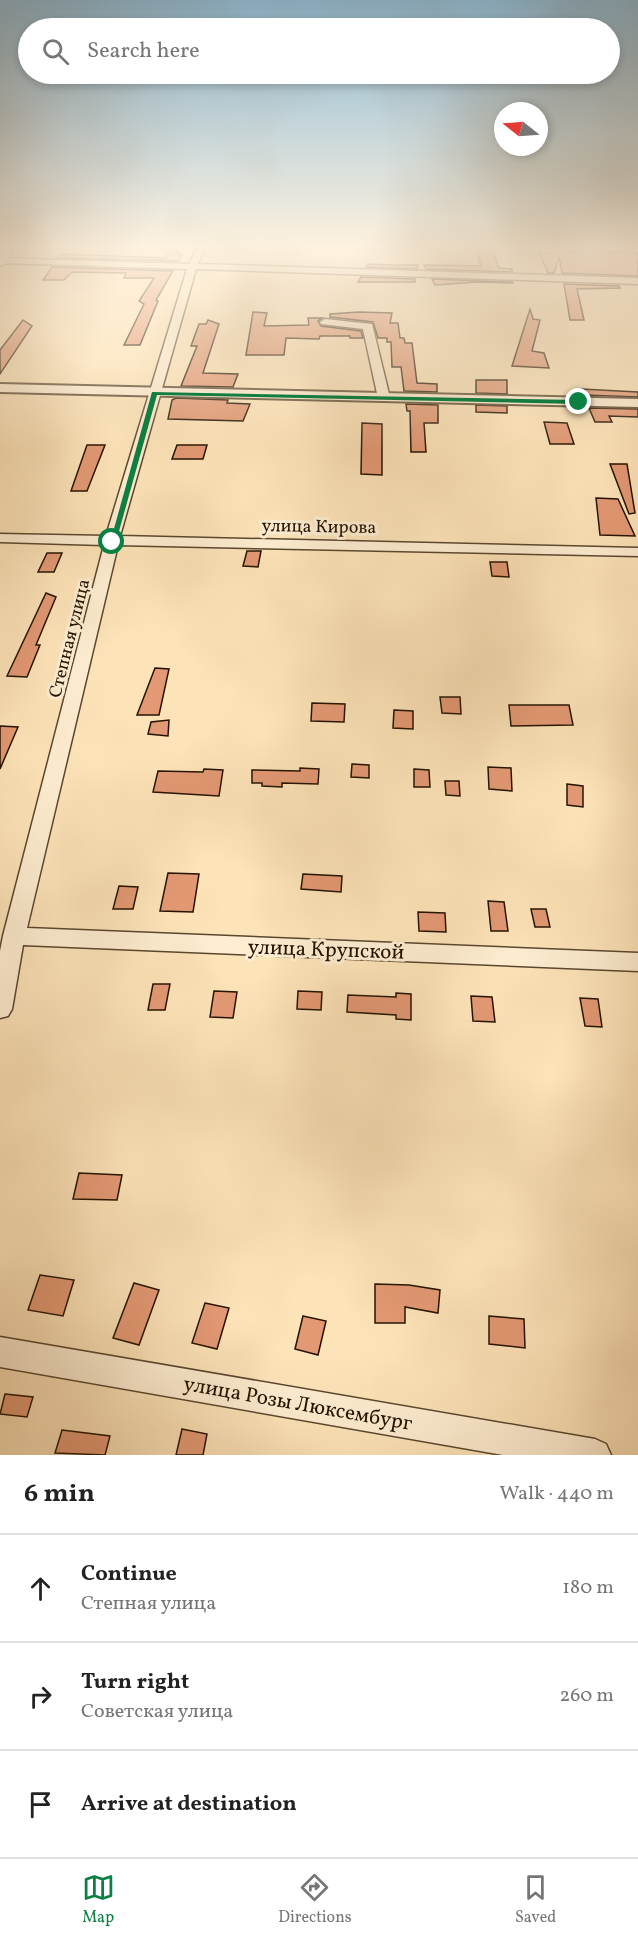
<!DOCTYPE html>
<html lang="en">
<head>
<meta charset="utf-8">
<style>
  body { margin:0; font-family:Vollkorn,serif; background:#f2f2f2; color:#222 }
  .compass { position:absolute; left:494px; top:102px; width:54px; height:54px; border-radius:50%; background:#fff; box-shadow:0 3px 9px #0003; rotate:287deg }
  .stop { position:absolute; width:18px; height:18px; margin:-14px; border:4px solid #0b8043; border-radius:50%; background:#fff }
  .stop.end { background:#0b8043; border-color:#fff; box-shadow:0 2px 6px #0008 }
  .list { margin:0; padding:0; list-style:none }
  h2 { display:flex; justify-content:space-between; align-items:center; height:78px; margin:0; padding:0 24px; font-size:26px }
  h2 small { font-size:20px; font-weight:400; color:#767676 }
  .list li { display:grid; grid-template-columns:39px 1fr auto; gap:18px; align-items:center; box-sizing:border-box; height:108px; padding:0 24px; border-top:2px solid #e0e0e0 }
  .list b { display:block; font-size:22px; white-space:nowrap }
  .list p { margin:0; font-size:20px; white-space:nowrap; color:#767676 }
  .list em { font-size:20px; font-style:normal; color:#767676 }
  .icon { flex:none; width:33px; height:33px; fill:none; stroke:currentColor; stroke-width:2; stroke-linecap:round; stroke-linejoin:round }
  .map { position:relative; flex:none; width:638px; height:1455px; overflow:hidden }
  .search { position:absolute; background:#fff; box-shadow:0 3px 9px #0003; left:18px; right:18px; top:18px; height:66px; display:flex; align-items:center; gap:15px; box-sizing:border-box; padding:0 21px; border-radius:33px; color:#767676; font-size:22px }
  .sheet { height:402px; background:#fff }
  nav { display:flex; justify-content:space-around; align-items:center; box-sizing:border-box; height:84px; border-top:2px solid #e0e0e0; background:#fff; font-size:16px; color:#767676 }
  nav a { display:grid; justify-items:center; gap:3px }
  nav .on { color:#0b8043 }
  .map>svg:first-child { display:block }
</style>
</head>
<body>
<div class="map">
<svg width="638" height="1455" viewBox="0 0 638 1455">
  <rect width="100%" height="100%" fill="#fde3b8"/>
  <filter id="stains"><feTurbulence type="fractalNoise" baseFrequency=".00333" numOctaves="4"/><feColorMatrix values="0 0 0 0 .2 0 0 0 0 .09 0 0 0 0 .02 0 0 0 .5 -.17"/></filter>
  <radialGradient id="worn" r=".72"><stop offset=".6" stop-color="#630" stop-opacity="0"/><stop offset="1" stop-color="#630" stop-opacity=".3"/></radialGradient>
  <!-- building -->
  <path fill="#e39974" stroke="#241300" stroke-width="1.5" d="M171 249 182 255 178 261 58 258 60 254 166 258Z
    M476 250H492L499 268 512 269V272L426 269 424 265 481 266Z
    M595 251 638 253V276L562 273 559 257 554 273H548L539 253Z
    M368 264 392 265H418L417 269 366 267Z
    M52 267 173 271 156 300 158 301 140 345H124L144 304 139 301 154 278H124L126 273 72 272 64 280H43Z
    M361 277 415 279V282H358Z
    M432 279 513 282V283L477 282 435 285Z
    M564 284 619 286 620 288 577 289 584 320H570Z
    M530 309 533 319 540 320 532 351 544 353 549 368 512 366Z
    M253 312 267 313 264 326 309 325 308 318H322L318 321 321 326 361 331 363 338H350V336H320L319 339 286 338 284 355H246Z
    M359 312 392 313 390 323H398L400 338H404L405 343H412L417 383 437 384V392L404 391 401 367H392L391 342H387V338H378L373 322 330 317V314Z
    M23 320 32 326 0 374V350Z
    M208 320 219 324 203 373 238 374 233 387 181 386 197 346H191L199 324H206Z
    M476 380H507V394L476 393Z
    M581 389 638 392V397L584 395Z
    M176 398 228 400 227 403 250 404 243 421 168 419 172 400Z
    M406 404 438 405V423H424L426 452H411L410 411H407Z
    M476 405 507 406V413L476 412Z
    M589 408 638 409V417L609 416 612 422H595Z
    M544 422 567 423 574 444H550Z
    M362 423 382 424V475L361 474Z
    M87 445H105L87 491H71Z
    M177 445H207L203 459H172Z
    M610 464H627L635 513 629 514Z
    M596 498 618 499 635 536 600 535Z
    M247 551H261L258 567 243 566Z
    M47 553H62L54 572H38Z
    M490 562H507L509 577 492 576Z
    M46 593 56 597 36 645H40L27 677 7 676Z
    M155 668 169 669 159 715H137Z
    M440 697H460L461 714 442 713Z
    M312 703 345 704 344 722 311 721Z
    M509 705H569L573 725 511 726Z
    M394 710 413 711V729L393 728Z
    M169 720 168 736 148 734 151 722Z
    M0 726 18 727 0 769Z
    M352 764 369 765V778L351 777Z
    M488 767 511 768 512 791 489 789Z
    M300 768 319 769 318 784 282 783V787L262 786V783H252V770L300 771Z
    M204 769 223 770 219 796 153 792 158 771 203 772Z
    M414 769 429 770 430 787H414Z
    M445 781H459L460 796 446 795Z
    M567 784 583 786V807L567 805Z
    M168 873 199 874 193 912 160 911Z
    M303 874 342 876 341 892 301 889Z
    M119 886 138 887 133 909H113Z
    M488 901 504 902 508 931H491Z
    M531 909H546L550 927H535Z
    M418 912 445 913 446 932 419 931Z
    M153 984H170L165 1010H148Z
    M214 991 237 992 233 1018 210 1017Z
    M298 991 322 992 321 1010 297 1009Z
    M396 993 411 994V1020L396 1019V1015L347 1012 348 995 396 997Z
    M471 996 492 997 495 1022 473 1021Z
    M580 998 598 999 602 1027 585 1026Z
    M79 1173 122 1175 117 1200 73 1199Z
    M40 1275 74 1280 63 1316 28 1310Z
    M134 1283 159 1290 139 1345 113 1338Z
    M375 1284 409 1285 440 1290 438 1313 405 1307V1323H375Z
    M205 1303 229 1308 217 1349 192 1343Z
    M303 1316 326 1321 318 1355 295 1349Z
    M489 1316 524 1319 525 1348 489 1344Z
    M5 1394 33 1397 27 1417 0 1414Z
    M182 1429 207 1434 203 1455H176Z
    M62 1430 110 1436 105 1455 55 1453Z"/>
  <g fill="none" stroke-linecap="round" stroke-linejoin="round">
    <defs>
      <path id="minor" d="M198 246H206L198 264 638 278V284L196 269 120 536 638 548V556L118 545 27 928 638 953V971L23 945 12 1009 8 1016 0 1018V951L3 936 104 545 0 542V534L106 536 187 269 1 263 0 258 189 264Z
        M325 319 372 324 390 398 388 400H380L378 398 363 329 321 324 320 322Z
        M0 1337 595 1439 606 1444 611 1455H503L0 1367Z"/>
      <path id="tertiary" d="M0 384 638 399V407L0 392Z"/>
      <path id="secondary" d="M5 246H17L4 265 0 266V253Z"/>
    </defs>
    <!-- minor casing -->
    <use href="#minor" stroke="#5a472e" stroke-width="3"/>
    <!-- tertiary casing -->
    <use href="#tertiary" stroke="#5a472e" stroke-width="4"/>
    <!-- secondary casing -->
    <use href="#secondary" stroke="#241300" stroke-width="2"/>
    <!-- minor -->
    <use href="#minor" fill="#feedd1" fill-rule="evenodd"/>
    <!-- tertiary -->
    <use href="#tertiary" fill="#feedd1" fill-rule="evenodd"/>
    <!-- secondary -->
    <use href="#secondary" fill="#feedd1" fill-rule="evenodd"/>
  </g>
  <!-- sky -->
  <linearGradient id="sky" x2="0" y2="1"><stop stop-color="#8bb8d4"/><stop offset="0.55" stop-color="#fef2df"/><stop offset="1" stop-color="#fef2df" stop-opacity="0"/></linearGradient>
  <rect width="638" height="450" fill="url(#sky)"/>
  <!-- route -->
  <path fill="#0b8043" d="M152 392 579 400 582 402 579 404 157 395 116 542 110 543Z"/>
  <g text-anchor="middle" stroke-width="6" stroke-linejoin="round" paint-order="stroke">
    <!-- street labels -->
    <g font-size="18" fill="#241300" stroke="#feedd1">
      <text transform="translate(319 526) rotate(1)" y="6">улица Кирова</text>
      <text transform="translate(69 638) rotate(-76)" y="6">Степная улица</text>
    </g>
    <!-- near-street labels -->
    <g font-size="21" fill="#241300" stroke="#feedd1">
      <text transform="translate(326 949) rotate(2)" y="7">улица Крупской</text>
      <text transform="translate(298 1403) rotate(10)" y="7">улица Розы Люксембург</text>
    </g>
  </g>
  <rect width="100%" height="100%" filter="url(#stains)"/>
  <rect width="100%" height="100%" fill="url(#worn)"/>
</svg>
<svg class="compass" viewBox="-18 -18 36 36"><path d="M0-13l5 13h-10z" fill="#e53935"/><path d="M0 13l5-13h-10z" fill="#767676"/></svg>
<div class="stop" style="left:112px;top:542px"></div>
<div class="stop end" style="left:579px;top:402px"></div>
<div class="search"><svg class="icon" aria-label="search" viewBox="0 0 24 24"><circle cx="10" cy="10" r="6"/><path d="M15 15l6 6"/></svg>Search here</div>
</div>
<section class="sheet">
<h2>6 min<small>Walk · 440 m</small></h2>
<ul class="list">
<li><svg class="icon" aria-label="ahead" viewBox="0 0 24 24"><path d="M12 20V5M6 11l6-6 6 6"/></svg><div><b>Continue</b><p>Степная улица</p></div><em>180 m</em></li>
<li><svg class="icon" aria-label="right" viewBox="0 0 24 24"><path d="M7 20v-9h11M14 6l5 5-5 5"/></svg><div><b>Turn right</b><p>Советская улица</p></div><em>260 m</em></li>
<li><svg class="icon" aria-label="arrive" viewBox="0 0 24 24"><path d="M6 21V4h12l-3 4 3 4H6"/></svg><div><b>Arrive at destination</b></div></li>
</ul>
</section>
<nav>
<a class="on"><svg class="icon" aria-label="map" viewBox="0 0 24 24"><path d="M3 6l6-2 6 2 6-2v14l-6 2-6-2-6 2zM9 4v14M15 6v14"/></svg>Map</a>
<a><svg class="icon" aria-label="directions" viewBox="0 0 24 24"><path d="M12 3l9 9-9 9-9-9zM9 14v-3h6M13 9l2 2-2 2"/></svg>Directions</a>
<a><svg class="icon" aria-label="saved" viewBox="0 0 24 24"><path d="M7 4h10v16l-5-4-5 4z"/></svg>Saved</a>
</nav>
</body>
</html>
